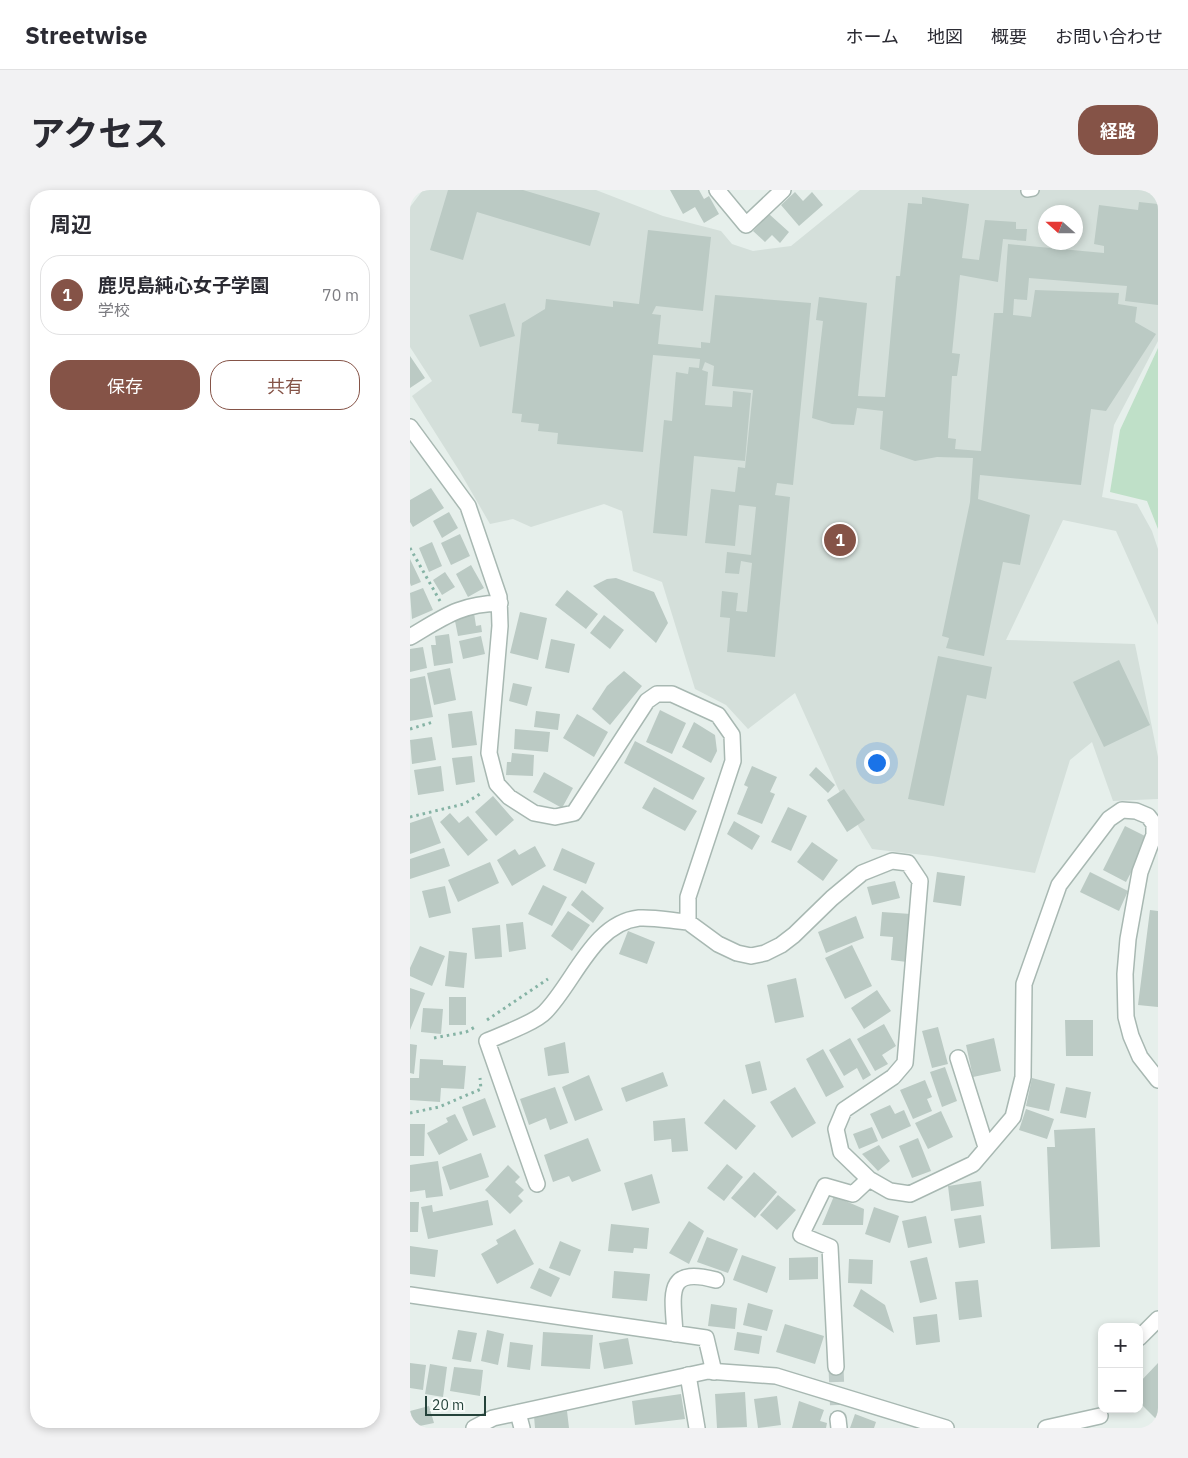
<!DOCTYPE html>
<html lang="ja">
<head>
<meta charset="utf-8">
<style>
  body { margin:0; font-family:"IBM Plex Sans","Noto Sans JP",sans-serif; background:#f2f2f3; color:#2b2b33 }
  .controls { position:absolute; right:15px; bottom:15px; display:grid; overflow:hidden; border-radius:10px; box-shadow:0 2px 8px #0003 }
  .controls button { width:45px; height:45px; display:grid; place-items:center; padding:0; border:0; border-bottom:1px solid #e1e1e2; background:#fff; color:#2b2b33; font:25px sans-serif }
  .compass { position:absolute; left:628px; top:15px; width:45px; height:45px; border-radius:50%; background:#fff; box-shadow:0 2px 8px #0003; rotate:291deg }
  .scale { position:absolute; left:15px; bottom:12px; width:61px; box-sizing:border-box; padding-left:5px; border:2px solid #24423a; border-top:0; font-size:14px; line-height:18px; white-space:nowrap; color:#24423a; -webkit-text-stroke:4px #f7fbf9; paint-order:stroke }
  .you { position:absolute; left:466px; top:572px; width:18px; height:18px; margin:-12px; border:4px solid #fff; border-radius:50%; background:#1a73e8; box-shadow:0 0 0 8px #1a73e833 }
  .badge { display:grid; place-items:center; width:32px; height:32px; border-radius:50%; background:#855347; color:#fff; font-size:16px; font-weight:700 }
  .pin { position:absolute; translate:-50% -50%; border:2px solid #fff; box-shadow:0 1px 5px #0006 }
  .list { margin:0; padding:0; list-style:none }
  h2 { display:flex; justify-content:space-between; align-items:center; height:65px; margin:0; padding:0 20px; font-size:21px }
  h2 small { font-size:16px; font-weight:400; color:#7c7c81 }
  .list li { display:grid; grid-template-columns:32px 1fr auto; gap:15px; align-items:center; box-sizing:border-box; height:80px; margin:0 10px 10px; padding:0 10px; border:1px solid #e1e1e2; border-radius:20px }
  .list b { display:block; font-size:19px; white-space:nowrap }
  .list p { margin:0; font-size:16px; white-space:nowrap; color:#7c7c81 }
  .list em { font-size:16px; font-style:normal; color:#7c7c81 }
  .actions { display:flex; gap:10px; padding:15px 20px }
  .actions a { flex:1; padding:11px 0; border:1px solid #855347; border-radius:20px; text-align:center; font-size:18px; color:#855347 }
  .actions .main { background:#855347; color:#fff }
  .map { position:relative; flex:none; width:748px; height:1238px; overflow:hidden; border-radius:20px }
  header { display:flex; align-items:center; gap:30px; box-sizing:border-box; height:70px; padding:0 25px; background:#fff; border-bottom:1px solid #e1e1e2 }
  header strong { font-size:24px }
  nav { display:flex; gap:28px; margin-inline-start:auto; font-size:18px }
  .intro { display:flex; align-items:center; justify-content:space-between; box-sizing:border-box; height:120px; padding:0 30px }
  h1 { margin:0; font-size:35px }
  .button { padding:12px 22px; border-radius:20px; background:#855347; color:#fff; font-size:18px; font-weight:700 }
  main { display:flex; gap:30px; padding:0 30px }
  aside { flex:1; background:#fff; border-radius:20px; box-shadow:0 2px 8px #0003 }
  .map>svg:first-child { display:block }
</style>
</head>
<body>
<header>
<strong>Streetwise</strong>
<nav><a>ホーム</a><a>地図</a><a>概要</a><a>お問い合わせ</a></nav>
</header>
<div class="intro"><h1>アクセス</h1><a class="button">経路</a></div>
<main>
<aside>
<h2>周辺<small></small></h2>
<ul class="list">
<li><span class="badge">1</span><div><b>鹿児島純心女子学園</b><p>学校</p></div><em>70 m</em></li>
</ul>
<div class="actions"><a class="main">保存</a><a>共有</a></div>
</aside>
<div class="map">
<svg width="748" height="1238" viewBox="0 0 748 1238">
  <rect width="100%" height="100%" fill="#e6efeb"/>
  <!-- built -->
  <path fill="#d4dfda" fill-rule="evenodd" d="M13 0H186L253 26 311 41 322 54 343 61 381 56 450 0H748V151L704 235 692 307 727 314 742 341 748 359V435L706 341 653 330 596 450 725 454 748 567V609L703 611 682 552 660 570 625 683 522 666 462 659 435 614 385 503 338 539 316 515 285 499 252 392 223 381 212 321 194 314 121 337 103 329 80 334 50 282 2 206 22 191 0 157V17ZM636 22H666V52H636Z"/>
  <!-- green -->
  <path fill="#bfe0c8" d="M748 158V339L737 311 700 302 710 240Z"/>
  <!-- building -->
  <path fill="#bbcac4" d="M38 0H113L190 23 180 56 67 22 53 70 20 60Z
    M260 0H289L294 9 299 6 309 24 294 33 285 17 273 24Z
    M385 2 393 11 402 2 413 15 389 36 371 15Z
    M512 7 559 14 552 68 569 70 575 30 606 32V39H617L616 51 593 49 588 92 550 85 542 163 550 164 547 186H542L538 248 546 249 545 259 571 261 584 123H593L598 54 694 63V56L684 54 689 15 728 20 729 12 748 14V115L715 111 717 96 619 88 617 110 604 109 603 125 621 127 625 100 709 103 708 114 727 117 725 132 746 144 696 221 681 219 671 295 570 285 568 309 620 325 610 375 593 372 574 466 536 458 539 448 532 446 560 312 563 268 527 267 505 271 470 259 473 221 447 218 444 235 422 234 402 228 413 131 406 130 409 107 457 113 448 206 475 207 486 86H490L498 13 512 14Z
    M359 24 379 42 370 53 362 45 355 52 343 41Z
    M238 40 301 47 293 121 246 116 242 124 251 125 248 154 291 158V152L300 153 305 105 401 113 383 295 367 293 365 305 380 307 365 467 317 462 320 428 310 427 312 401 328 403 326 421 337 422 342 373 331 371 329 384 315 383 317 362 341 365 346 317 329 315 325 356 295 353 301 299 325 302 328 277 335 278 343 200 302 196 304 176 295 172 292 180 298 182 295 215 322 217 323 201 341 203 335 271 284 266 277 346 243 343 254 230 262 231 266 182 278 184 279 177 289 178 290 169 243 165 233 262 147 254 148 243 128 241 129 234 111 232 112 224 102 223 112 133 135 119 136 109 203 117V111L229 114Z
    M95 113 105 146 70 157 59 125Z
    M0 166 15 188 0 198Z
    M21 298 34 318 3 337 0 332V310Z
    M39 322 48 338 32 348 23 331Z
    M50 344 60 366 41 375 31 353Z
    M22 352 32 376 19 382 9 358Z
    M0 369 11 392 1 396 0 393Z
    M61 375 74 398 58 407 46 384Z
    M35 382 45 397 32 405 23 390Z
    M206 388 244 402 258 433 246 453 183 396 197 389Z
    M13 398 23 420 2 429 0 403Z
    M157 400 188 424 176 439 145 415Z
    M110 422 137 428 128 470 100 463Z
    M64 423 66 436 71 435 72 442 48 446 44 426Z
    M194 425 214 440 200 459 180 443Z
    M39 444 43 473 24 476 21 455H26L25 446Z
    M71 446 75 464 53 469 49 451Z
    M141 449 165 454 159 483 135 478Z
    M13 457 17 478 0 482V459Z
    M528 466 582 477 576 509 557 505 534 616 498 609Z
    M709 470 740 535 694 557 663 492Z
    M40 478 46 510 24 515 17 483Z
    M214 481 232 496 200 535 182 519 197 496Z
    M15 486 23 527 0 531V489Z
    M103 493 122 497 117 516 99 511Z
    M250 520 276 533 262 564 236 552Z
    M62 521 67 555 42 558 38 524Z
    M126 521 150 524 148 540 124 537Z
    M167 524 198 542 184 567 153 548Z
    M284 532 305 545 307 561 301 573 272 557Z
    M105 539 140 542 138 562 104 559Z
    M22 547 26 570 2 574 0 550Z
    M225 551 295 588 283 610 214 573Z
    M102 563 124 565 123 586 96 585 97 572H101Z
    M62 566 65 592 46 595 42 568Z
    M31 576 34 601 8 605 4 580Z
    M342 576 367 587 360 602 365 604 352 634 327 624 338 597 334 595Z
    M406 577 425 595 418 603 399 585Z
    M134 582 163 598 152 618 123 602Z
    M244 597 287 621 275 641 232 618Z
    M434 599 455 630 437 642 417 610Z
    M83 606 104 630 86 646 65 622Z
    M378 617 397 626 381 661 361 652Z
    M40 623 49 633 58 626 78 650 58 666 30 632Z
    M21 626 31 653 0 664V633Z
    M324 631 350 646 342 660 317 644Z
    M715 636 739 648 716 692 693 680Z
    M402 652 428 670 413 691 387 672Z
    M125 656 136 676 102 696 87 670 105 659 109 665Z
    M34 658 40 676 0 689V669Z
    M152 658 185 673 176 694 143 680Z
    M80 672 89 693 48 712 38 690Z
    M527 682 555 686 551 716 523 712Z
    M680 682 718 701 709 721 670 702Z
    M485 691 490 708 462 715 457 697Z
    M133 695 157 707 142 736 118 724Z
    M35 696 41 723 19 728 12 701Z
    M172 700 194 718 183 733 161 715Z
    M740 720 748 721V817L728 815Z
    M158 721 180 735 162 761 141 746Z
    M472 722 501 724 497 772 481 770 483 747 470 746Z
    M446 726 454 748 416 763 408 742Z
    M113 732 116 759 99 762 96 734Z
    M90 735 92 767 65 769 62 738Z
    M218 741 245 752 237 774 209 764Z
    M442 755 462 796 435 809 415 768Z
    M10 756 35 766 22 796 0 786V778Z
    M39 761 57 763 54 798 35 796Z
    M386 788 394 827 365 833 357 795Z
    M0 798 15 803 0 840Z
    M467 800 481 821 454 839 441 818Z
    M39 807H56V835H39Z
    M13 818 33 819 31 844 11 842Z
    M655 830H683V866H656Z
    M474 834 486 856 472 865 478 874 465 881 447 849Z
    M528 837 538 874 522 878 512 841Z
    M440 848 461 885 453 890 447 878 434 886 419 860Z
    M584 848 591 881 563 887 556 855Z
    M155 852 159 883 138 886 134 858Z
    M0 854 7 855 4 884 0 883Z
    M413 859 434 897 416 907 396 869Z
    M10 869 33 870V875L56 876 54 899 31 898 30 912 0 910V888H9Z
    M350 871 357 900 342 904 335 875Z
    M535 877 547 911 532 917 520 882Z
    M253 882 258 896 216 912 211 898Z
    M179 885 193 920 165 931 152 897Z
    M622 888 645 894 639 921 616 916Z
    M515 890 522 907 517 909 522 921 503 929 490 900Z
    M145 897 158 933 140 940 136 928 119 935 110 909Z
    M385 897 406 933 382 948 360 912Z
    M656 897 681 902 676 928 650 923Z
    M75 908 86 937 63 946 52 917Z
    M314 909 346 936 326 960 294 933Z
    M480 915 485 924 494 920 501 936 472 949 460 924Z
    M616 919 644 929 637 949 609 940Z
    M531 921 543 947 518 959 505 933Z
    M45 924 58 950 29 965 17 943 38 932 36 928Z
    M275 928 278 961 262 962 261 949 244 951 243 931Z
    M0 934H15L14 966H0Z
    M462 937 468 951 449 959 443 944Z
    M685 938 690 1057 641 1059 637 957H645L644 940Z
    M178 948 191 981 162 992 159 986 143 992 134 965Z
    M508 948 521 981 502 988 489 956Z
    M469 955 480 971 468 981 452 964Z
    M71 963 79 987 40 1000 32 977Z
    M28 971 33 1006 16 1008 15 1000 0 1002V975Z
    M317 974 333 987 314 1011 297 998Z
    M98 975 110 987 105 992 114 1000 108 1006 113 1011 100 1024 75 1000Z
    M344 982 367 1002 345 1028 321 1008Z
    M242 984 250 1013 222 1021 214 993Z
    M571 991 574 1016 541 1021 538 996Z
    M368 1005 386 1020 367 1040 350 1025Z
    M424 1006 454 1019 453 1035H412Z
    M78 1010 83 1035 18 1049 11 1017 22 1015 23 1022Z
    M0 1012H9L8 1042H0Z
    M464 1017 489 1026 480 1053 455 1044Z
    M571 1025 575 1053 549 1058 544 1029Z
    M516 1026 522 1053 498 1058 492 1031Z
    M279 1031 294 1041 279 1074 259 1063Z
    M201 1034 239 1038 237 1059 224 1058 223 1063 198 1061Z
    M105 1039 124 1074 87 1094 71 1064 88 1054 86 1050Z
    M297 1047 328 1059 318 1083 287 1072Z
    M150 1051 171 1060 160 1086 139 1078Z
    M0 1056 28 1060 25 1087 0 1084Z
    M332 1065 366 1077 357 1103 323 1090Z
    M408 1067V1089L379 1090V1068Z
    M517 1067 527 1109 510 1113 500 1071Z
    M439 1069 463 1070 462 1094 438 1093Z
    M129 1078 150 1088 141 1107 120 1098Z
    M204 1081 240 1084 237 1111 202 1108Z
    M568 1090 572 1127 549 1130 545 1092Z
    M451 1099 475 1115 484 1143 443 1116Z
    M338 1113 363 1120 357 1141 333 1135Z
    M301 1114 327 1118 325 1139 298 1136Z
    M527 1124 530 1152 506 1155 503 1127Z
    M375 1134 414 1146 405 1174 366 1162Z
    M48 1140 67 1143 61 1172 42 1169Z
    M77 1140 94 1144 88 1175 71 1171Z
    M133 1142 183 1145 180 1179 131 1176Z
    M327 1142 352 1146 349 1164 324 1160Z
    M218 1148 223 1174 194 1179 189 1153Z
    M100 1152 123 1155 120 1180 97 1177Z
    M0 1173 16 1175 13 1200 0 1198Z
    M748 1173V1231L729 1212V1193Z
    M20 1174 37 1177 33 1207 15 1204Z
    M44 1177 73 1180 70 1206 40 1201Z
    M335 1202 337 1237 307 1238 305 1204Z
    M271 1204 275 1229 225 1235 222 1211Z
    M367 1206 371 1235 348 1238 344 1209Z
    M389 1211 414 1220 410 1231 417 1233 416 1238H382Z
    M19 1216 24 1233 0 1238V1221Z
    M157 1221 159 1238H125L124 1226Z
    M445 1224 466 1232 464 1238H440Z"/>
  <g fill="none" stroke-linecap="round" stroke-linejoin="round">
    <!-- minor-tunnel -->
    <path stroke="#bfccc8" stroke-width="15" stroke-dasharray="15 8" stroke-linecap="butt" d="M426 1177 428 1229"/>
    <defs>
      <path id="service" d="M617 1 623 0"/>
      <path id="minor" d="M307 0 336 35 373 0
        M0 237 58 316 89 407 90 436 79 563 87 594 99 607 124 623 145 627 164 623 237 511 247 504H262L308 525 322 545 323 571 278 707V732L308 754 327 763 341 766 355 763 371 755 384 745 422 708 452 683 482 671 498 673 510 691 495 873 483 887 434 920 426 939 431 962 459 989 480 1001 500 1004 563 974 603 927 613 887 614 794 649 695 699 629 712 620 726 621 738 626 744 634V645L730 682 718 749 715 784 716 827 721 846 730 867 748 890
        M0 447C34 427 50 414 90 413
        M548 868 576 957
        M127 994 77 851C91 845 126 832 135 822 164 793 183 733 229 728 244 727 263 731 278 732
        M0 1105 296 1148 304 1182
        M265 1144C263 1105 254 1076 306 1090
        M729 1148 748 1129
        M426 1177 420 1057 391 1045 415 996 443 1004 459 989
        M278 1185 287 1238
        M108 1223 112 1238
        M428 1229 429 1238"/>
      <path id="tertiary" d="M64 1238 83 1228 298 1181 366 1186 536 1238
        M636 1238 690 1226"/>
    </defs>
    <!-- service casing -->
    <use href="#service" stroke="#a8b8b2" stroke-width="14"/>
    <!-- minor casing -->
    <use href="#minor" stroke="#a8b8b2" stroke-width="18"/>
    <!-- tertiary casing -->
    <use href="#tertiary" stroke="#a8b8b2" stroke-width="18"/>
    <!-- path -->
    <path stroke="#86b3a5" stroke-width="3" stroke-dasharray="2.5 4" stroke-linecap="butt" d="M0 358 30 411
      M0 539 23 532
      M0 627 54 614 73 602
      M77 830 138 789
      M24 848 56 842 65 837
      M0 923 29 917 71 899 70 888"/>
    <!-- service -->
    <use href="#service" stroke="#fff" stroke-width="11"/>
    <!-- minor -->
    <use href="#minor" stroke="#fff" stroke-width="15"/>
    <!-- tertiary -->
    <use href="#tertiary" stroke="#fff" stroke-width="15"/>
  </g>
</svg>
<div class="controls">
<button>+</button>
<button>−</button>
</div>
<svg class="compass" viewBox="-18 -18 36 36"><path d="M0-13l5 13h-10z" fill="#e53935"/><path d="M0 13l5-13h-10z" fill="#7c7c81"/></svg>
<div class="scale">20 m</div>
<div class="you"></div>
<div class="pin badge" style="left:430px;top:350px">1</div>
</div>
</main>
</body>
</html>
